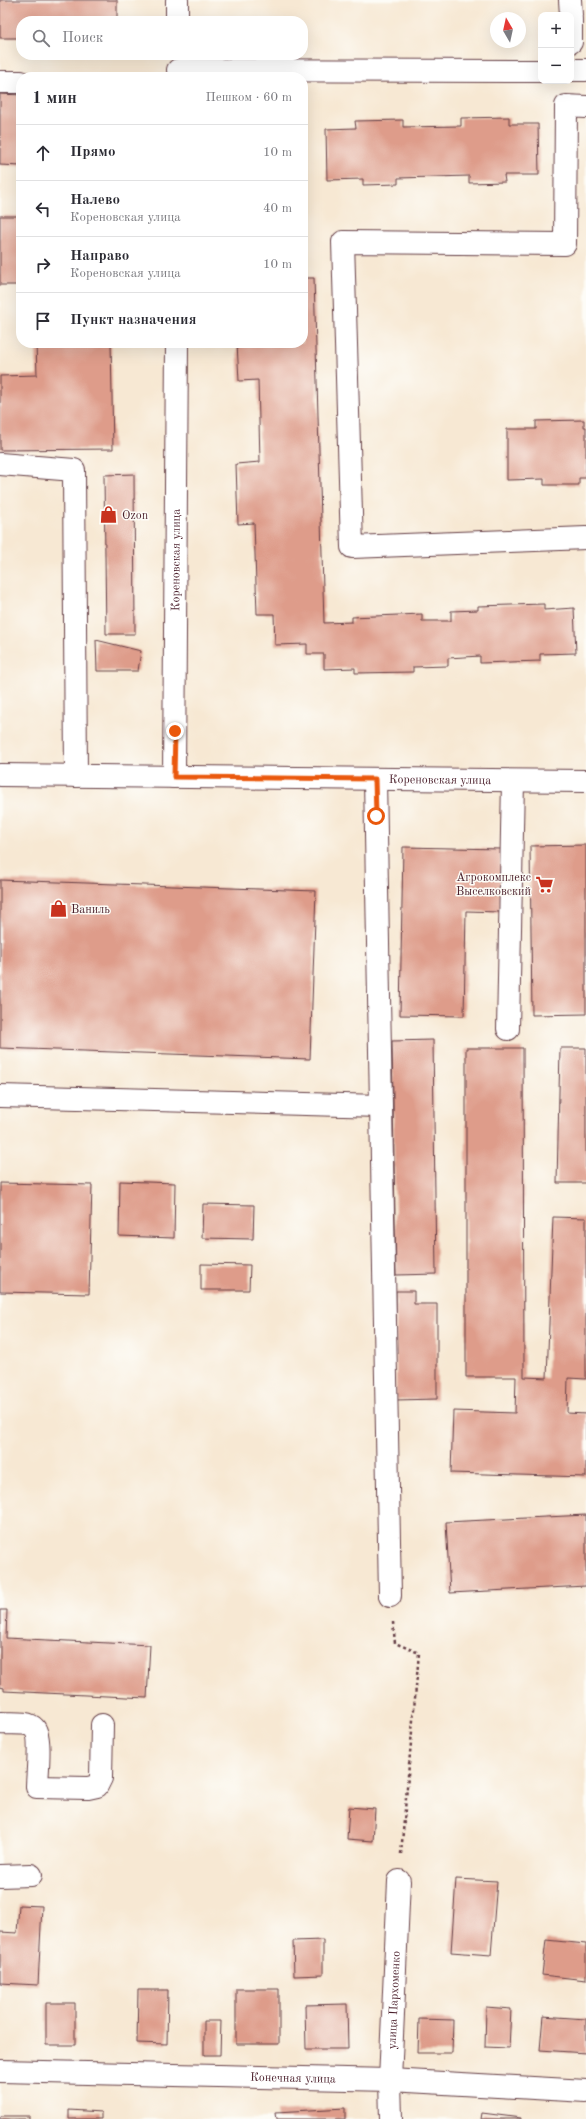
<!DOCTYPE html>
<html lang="ru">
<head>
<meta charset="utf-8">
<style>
  body { margin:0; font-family:"Old Standard TT",serif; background:#f2f2f3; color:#2b2b33 }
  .controls { position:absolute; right:12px; top:12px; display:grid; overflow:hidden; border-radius:8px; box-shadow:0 4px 16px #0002 }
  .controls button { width:36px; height:36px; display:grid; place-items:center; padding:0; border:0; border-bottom:1px solid #e1e1e2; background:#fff; color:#2b2b33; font:20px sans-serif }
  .compass { position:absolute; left:490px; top:12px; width:36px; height:36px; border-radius:50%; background:#fff; box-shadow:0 4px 16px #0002; rotate:351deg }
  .stop { position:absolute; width:12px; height:12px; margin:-9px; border:3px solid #ea580c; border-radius:50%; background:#fff }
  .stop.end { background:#ea580c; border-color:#fff; box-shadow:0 1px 4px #0008 }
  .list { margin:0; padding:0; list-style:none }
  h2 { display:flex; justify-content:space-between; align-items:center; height:52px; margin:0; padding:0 16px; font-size:17px }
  h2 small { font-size:13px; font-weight:400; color:#7c7c81 }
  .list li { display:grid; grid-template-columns:26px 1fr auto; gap:12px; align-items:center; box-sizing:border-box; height:56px; padding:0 16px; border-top:1px solid #e1e1e2 }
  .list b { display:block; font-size:15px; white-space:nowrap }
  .list p { margin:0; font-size:13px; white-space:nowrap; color:#7c7c81 }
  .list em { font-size:13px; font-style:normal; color:#7c7c81 }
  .icon { flex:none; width:22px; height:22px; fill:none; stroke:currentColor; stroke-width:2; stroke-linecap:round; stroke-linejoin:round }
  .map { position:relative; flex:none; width:586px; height:2119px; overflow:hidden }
  .search { position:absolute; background:#fff; box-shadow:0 4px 16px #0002; left:16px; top:16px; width:292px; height:44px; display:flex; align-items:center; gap:10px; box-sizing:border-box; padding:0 14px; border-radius:16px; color:#7c7c81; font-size:15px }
  .panel { position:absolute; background:#fff; box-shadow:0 4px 16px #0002; left:16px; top:72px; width:292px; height:276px; border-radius:16px }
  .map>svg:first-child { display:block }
</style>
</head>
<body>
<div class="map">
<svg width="586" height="2119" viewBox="0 0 586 2119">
  <rect width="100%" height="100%" fill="#fdfcf7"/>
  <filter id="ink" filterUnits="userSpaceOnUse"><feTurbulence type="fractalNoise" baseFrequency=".025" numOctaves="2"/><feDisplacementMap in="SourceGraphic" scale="8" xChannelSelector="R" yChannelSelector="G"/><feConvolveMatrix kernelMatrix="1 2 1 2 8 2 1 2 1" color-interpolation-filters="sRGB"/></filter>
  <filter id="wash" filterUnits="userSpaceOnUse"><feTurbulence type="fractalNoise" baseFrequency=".012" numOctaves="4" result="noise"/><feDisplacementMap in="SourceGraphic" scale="16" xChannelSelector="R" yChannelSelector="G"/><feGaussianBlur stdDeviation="0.9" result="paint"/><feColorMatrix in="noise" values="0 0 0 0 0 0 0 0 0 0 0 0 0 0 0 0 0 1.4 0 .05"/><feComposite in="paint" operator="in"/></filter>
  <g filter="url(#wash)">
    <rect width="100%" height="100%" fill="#f7e8d3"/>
    <g id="blocks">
      <!-- building -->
      <path fill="#de9c8a" d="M0 0H117V21H21V38H0Z
        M0 94 21 95V166L0 165Z
        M509 117V124H538L539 175H504L505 182 469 183V176L398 178V184L363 185V179L327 180 326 129 356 128 355 121 403 120V127L461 126V118Z
        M0 216H21V285H0Z
        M303 278H314L324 623 352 622V617L422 614V621H451V611L478 610V606L544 604V610L574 608 576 653 540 654V661L480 663V656L448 658V666L413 667V672L355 673V668L324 669V654H307V644L275 645 274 614H257L254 523 238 524 236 464 260 462 258 380 239 381 237 343H303Z
        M36 343H111L113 449 0 450V376L37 375Z
        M584 420V427H586V478H579V485H544V479L507 480V429H536V421Z
        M134 474 135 634H106L104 475Z
        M96 640 141 651 138 671H97Z
        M586 845V1014L532 1015 530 846Z
        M403 847 501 849 500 912 466 911 464 1016 400 1015Z
        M0 880 316 891 310 1059 0 1048Z
        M433 1040 436 1274 396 1275 392 1041Z
        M466 1048H523L524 1377 547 1378 553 1217 586 1218V1379L568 1378 567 1413 586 1414V1477L451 1473 453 1411 515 1413 516 1377H466Z
        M560 1048H586V1183H557Z
        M120 1181 175 1183 174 1238 119 1236Z
        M0 1183 92 1185 89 1294 0 1292Z
        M203 1204 254 1205 253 1239 202 1238Z
        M201 1264 250 1265 249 1290H201Z
        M396 1291H414V1304H437V1399L396 1400Z
        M586 1515V1586L450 1593 446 1522Z
        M0 1610H7L6 1638 150 1645 147 1698 4 1691V1688L0 1687Z
        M349 1807 375 1809 373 1841 347 1839Z
        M456 1879 497 1881 491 1955 451 1952Z
        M19 1905 42 1906 38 1985 0 1983V1932L17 1933Z
        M323 1940V1975L294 1976 293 1941Z
        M546 1940 586 1944V1980L542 1975Z
        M236 1989H279V2044H236Z
        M138 1990H168L167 2044 137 2043Z
        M46 2003H75V2045H46Z
        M347 2004 348 2049H306L305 2005Z
        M486 2007 511 2009 509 2048 485 2047Z
        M543 2016 586 2019V2053L540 2050Z
        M419 2019 453 2020 452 2053H418Z
        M204 2021H221L220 2055H204Z
        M345 2108V2119H277L276 2112Z
        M69 2110 101 2112V2119H69Z
        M482 2113 521 2118V2119H481Z
        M0 2116H29V2119H0Z"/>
    </g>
  </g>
  <g filter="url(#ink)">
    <use href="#blocks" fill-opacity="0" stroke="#643d44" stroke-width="1"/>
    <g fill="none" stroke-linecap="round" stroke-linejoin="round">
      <defs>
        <g id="minor">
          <path d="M570 0 571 15"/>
          <path d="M571 20V42"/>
          <path d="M177 21V0"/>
          <path d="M178 70 541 71"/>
          <path d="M571 70H586"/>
          <path d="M0 82H21"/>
          <path d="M586 107 566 106 565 244 343 242 352 547 586 538"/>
          <path d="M0 464 74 470 76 776"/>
          <path id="s1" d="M0 775 586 781"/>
          <path id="s2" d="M174 777 177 343"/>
          <path d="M375 779 390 1596"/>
          <path d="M508 1029 513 781"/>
          <path d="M0 1096 381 1106"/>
          <path d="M0 1723C9 1724 28 1721 34 1728 42 1736 37 1775 37 1787L88 1788 97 1786 101 1778 102 1725"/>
          <path d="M0 1876 31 1875"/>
          <path id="s3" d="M0 2071 390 2080 586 2091"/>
          <path id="s4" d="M391 2119 390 2080 399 1881"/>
        </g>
      </defs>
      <!-- minor casing -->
      <use href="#minor" stroke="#643d44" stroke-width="24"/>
      <!-- path -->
      <path stroke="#643d44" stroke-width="2.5" stroke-dasharray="3 3" stroke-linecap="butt" d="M393 1622 395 1643 419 1653 401 1854"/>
      <!-- minor -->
      <use href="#minor" stroke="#fff" stroke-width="22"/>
    </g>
  </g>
  <g fill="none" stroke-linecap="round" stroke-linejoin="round" filter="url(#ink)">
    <!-- route -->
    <path stroke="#ea580c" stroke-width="5" d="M175 731 174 777 375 779 376 816"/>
  </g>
  <!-- icons -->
  <defs>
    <symbol id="shop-bare" viewBox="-9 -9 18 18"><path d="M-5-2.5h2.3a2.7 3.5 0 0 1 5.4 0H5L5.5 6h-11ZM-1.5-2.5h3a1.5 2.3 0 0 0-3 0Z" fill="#c8321e" stroke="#fdfcf7" stroke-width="2.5" paint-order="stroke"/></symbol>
    <symbol id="supermarket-bare" viewBox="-9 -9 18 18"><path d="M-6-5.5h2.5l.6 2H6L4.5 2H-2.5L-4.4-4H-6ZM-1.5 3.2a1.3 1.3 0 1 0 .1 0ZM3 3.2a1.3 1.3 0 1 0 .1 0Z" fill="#c8321e" stroke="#fdfcf7" stroke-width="2.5" paint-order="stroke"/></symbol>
  </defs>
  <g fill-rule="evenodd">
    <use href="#shop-bare" x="96" y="502" width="25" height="25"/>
    <use href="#supermarket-bare" x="532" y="872" width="25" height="25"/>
    <use href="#shop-bare" x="46" y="896" width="25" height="25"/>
  </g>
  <g text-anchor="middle" stroke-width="3" stroke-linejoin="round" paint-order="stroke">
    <!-- poi labels -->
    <g font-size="12" fill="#4a1f2b" stroke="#fdfcf7" text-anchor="start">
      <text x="122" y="519">Ozon</text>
      <text x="531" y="881" text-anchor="end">Агрокомплекс<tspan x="531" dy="14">Выселковский</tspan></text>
      <text x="71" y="913">Ваниль</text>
    </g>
    <!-- street labels -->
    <g font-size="12" fill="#4a1f2b" stroke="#fdfcf7">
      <text dy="4" stroke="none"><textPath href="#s2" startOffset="217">Кореновская улица</textPath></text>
      <text dy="4" stroke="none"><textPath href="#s1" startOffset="440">Кореновская улица</textPath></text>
      <text dy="4" stroke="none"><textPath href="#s4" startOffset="119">улица Пархоменко</textPath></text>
      <text dy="4" stroke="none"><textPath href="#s3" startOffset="293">Конечная улица</textPath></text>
    </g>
  </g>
</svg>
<div class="controls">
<button>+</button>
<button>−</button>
</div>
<svg class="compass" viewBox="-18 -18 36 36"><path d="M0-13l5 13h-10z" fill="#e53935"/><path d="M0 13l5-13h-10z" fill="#7c7c81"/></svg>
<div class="stop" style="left:376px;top:816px"></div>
<div class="stop end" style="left:175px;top:731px"></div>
<div class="search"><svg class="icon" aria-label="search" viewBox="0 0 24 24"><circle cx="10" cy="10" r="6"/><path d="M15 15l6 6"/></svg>Поиск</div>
<section class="panel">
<h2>1 мин<small>Пешком · 60 m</small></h2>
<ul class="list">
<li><svg class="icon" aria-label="ahead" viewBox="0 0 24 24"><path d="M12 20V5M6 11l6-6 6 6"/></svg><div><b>Прямо</b></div><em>10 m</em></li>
<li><svg class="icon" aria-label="left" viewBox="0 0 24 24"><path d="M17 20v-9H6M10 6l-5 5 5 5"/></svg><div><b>Налево</b><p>Кореновская улица</p></div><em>40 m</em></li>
<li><svg class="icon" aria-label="right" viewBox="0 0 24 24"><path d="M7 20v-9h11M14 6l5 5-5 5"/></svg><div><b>Направо</b><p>Кореновская улица</p></div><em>10 m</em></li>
<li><svg class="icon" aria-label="arrive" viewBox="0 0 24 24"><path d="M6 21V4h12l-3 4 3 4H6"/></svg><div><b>Пункт назначения</b></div></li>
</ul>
</section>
</div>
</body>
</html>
